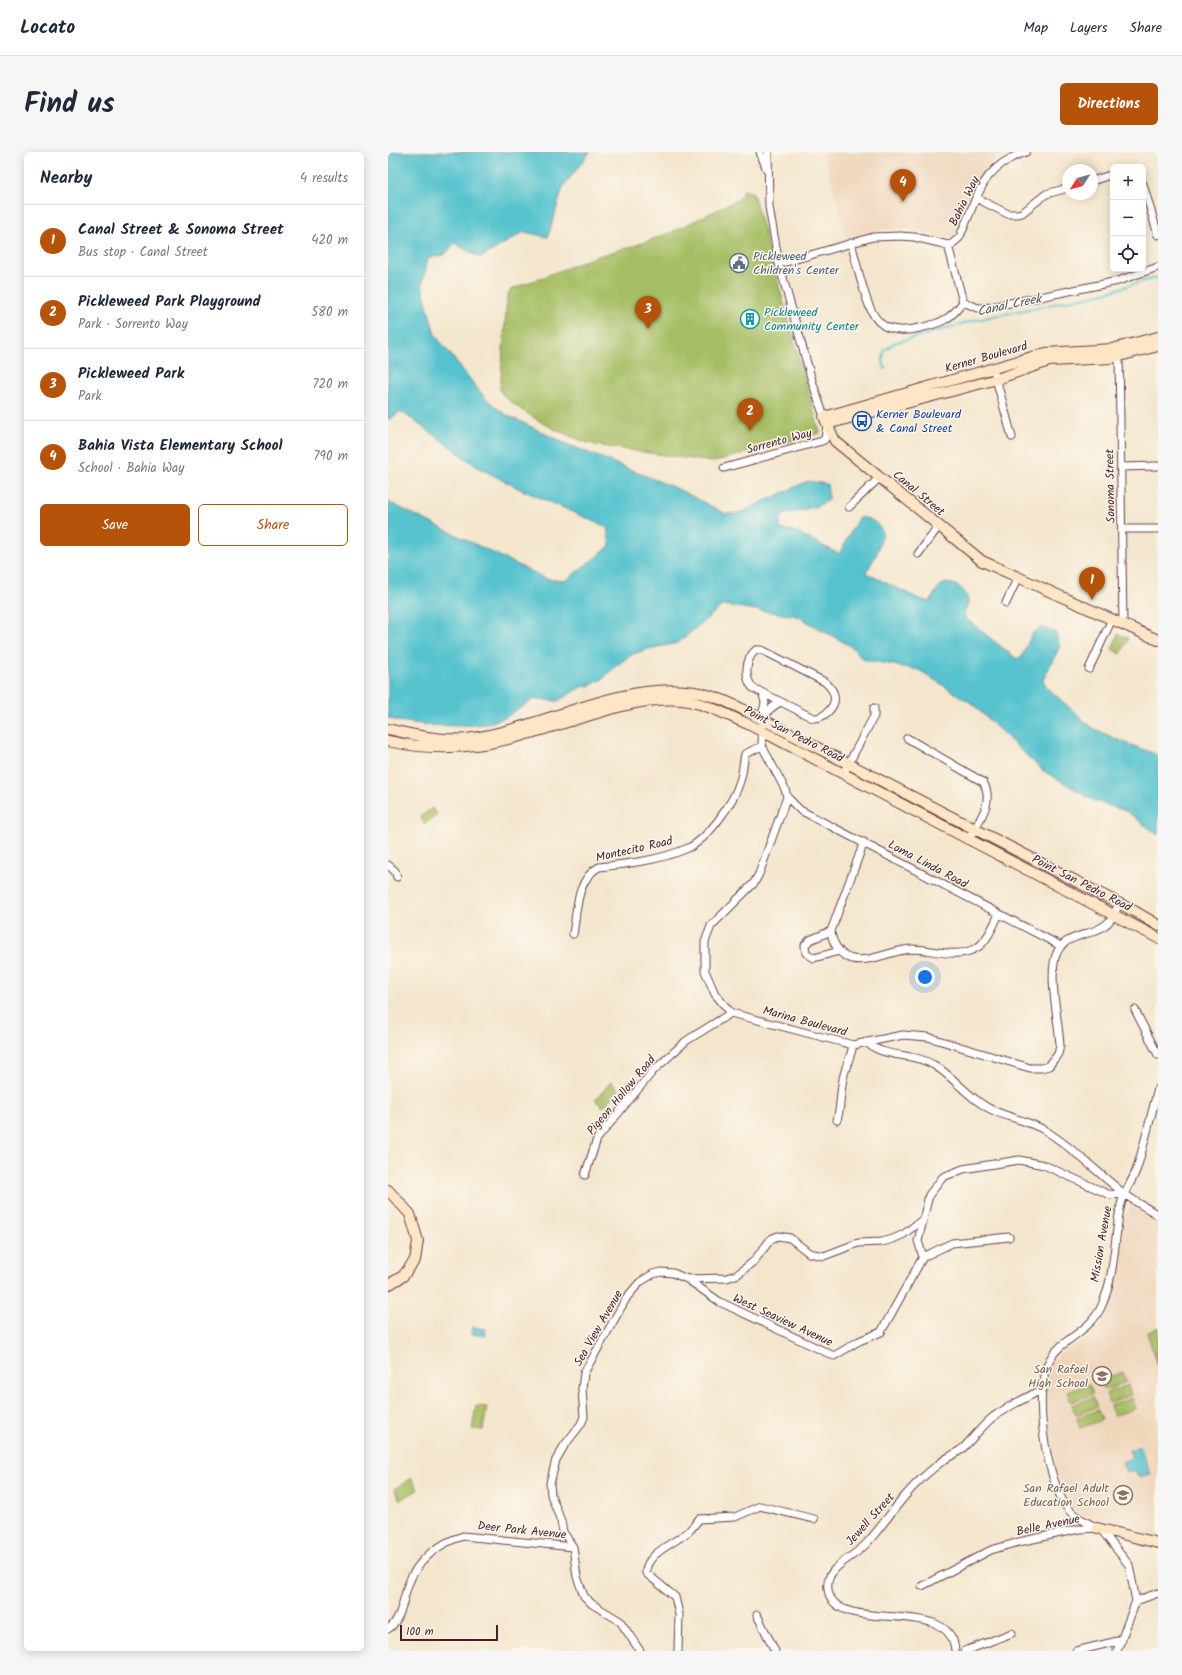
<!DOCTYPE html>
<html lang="en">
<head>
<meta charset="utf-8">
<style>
  body { margin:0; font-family:Kalam,sans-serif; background:#f6f6f7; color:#1f2937 }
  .controls { position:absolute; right:12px; top:12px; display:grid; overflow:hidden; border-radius:6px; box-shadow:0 2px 10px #0003 }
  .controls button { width:36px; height:36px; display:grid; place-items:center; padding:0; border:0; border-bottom:1px solid #e0e1e3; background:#fff; color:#1f2937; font:20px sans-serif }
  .compass { position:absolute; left:674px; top:12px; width:36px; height:36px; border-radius:50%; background:#fff; box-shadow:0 2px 10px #0003; rotate:234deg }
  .scale { position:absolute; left:12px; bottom:10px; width:98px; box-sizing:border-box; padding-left:4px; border:2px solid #4a1f2b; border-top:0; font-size:11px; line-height:14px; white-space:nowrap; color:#4a1f2b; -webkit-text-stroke:3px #fbf7ec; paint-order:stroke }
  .you { position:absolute; left:537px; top:825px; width:14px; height:14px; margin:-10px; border:3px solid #fff; border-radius:50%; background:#1a73e8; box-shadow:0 0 0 6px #1a73e833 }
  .badge { display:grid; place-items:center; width:26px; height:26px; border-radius:50%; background:#b45309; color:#fff; font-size:13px; font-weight:700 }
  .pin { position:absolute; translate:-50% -33px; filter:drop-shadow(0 1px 2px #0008) }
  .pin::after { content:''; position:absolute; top:21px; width:14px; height:12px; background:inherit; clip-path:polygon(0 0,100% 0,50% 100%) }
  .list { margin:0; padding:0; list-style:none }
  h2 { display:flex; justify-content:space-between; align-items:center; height:52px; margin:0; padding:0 16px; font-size:17px }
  h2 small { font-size:13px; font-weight:400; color:#747a83 }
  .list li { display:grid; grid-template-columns:26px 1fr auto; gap:12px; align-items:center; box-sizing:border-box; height:72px; padding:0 16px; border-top:1px solid #e0e1e3 }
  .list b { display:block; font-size:15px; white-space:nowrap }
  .list p { margin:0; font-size:13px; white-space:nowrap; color:#747a83 }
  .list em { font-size:13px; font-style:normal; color:#747a83 }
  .actions { display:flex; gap:8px; padding:12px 16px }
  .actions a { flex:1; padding:9px 0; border:1px solid #b45309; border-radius:6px; text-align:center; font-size:14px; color:#b45309 }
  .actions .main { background:#b45309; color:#fff }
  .icon { flex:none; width:22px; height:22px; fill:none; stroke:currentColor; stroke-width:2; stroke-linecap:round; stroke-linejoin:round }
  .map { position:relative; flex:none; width:770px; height:1499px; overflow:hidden; border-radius:6px }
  header { display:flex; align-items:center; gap:24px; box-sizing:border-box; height:56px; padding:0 20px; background:#fff; border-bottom:1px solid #e0e1e3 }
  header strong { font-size:19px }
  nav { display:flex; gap:22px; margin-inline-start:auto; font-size:14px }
  .intro { display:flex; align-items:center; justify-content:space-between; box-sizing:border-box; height:96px; padding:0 24px }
  h1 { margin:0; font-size:28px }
  .button { padding:10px 18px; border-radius:6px; background:#b45309; color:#fff; font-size:14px; font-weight:700 }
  main { display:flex; gap:24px; padding:0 24px }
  aside { flex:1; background:#fff; border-radius:6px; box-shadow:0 2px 10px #0003 }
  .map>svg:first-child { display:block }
</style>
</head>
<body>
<header>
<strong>Locato</strong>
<nav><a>Map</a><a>Layers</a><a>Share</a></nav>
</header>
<div class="intro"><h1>Find us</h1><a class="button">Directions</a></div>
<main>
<aside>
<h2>Nearby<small>4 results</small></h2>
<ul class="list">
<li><span class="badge">1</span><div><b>Canal Street &amp; Sonoma Street</b><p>Bus stop · Canal Street</p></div><em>420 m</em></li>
<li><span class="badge">2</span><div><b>Pickleweed Park Playground</b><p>Park · Sorrento Way</p></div><em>580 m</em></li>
<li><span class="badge">3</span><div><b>Pickleweed Park</b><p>Park</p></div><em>720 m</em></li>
<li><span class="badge">4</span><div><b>Bahia Vista Elementary School</b><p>School · Bahia Way</p></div><em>790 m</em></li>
</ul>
<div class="actions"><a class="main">Save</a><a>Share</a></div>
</aside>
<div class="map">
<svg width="770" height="1499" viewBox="0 0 770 1499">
  <rect width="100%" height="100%" fill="#fbf7ec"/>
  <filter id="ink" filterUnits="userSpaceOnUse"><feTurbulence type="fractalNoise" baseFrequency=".025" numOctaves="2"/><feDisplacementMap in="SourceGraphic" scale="8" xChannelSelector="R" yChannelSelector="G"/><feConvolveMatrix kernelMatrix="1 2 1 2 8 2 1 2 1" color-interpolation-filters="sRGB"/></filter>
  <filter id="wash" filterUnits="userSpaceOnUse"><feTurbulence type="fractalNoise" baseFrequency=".012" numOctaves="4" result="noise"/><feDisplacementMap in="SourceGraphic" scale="16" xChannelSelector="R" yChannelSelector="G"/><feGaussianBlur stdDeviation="0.9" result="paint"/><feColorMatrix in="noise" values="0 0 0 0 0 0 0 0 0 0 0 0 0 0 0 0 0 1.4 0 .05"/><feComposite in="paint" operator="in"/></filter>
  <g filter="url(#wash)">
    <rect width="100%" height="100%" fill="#f4e6cd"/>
    <!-- built -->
    <path fill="#efd6bb" d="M435 0H621L608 5 593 25 564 86H554L513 76 483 79 459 85Z
      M744 1055 770 1067V1386L687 1360 681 1352 661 1302 660 1292 658 1258 660 1218 665 1209 673 1201 699 1186 710 1176 718 1161 726 1136 736 1066Z"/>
    <!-- green -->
    <path fill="#a6be64" stroke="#786e48" d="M356 38 365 41 432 281 324 310 207 293C174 283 139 265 114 242L112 237 119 146 121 140 124 137 207 105 246 94 284 80 351 47Z
      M730 482 740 486 733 502 724 497Z
      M44 656 49 663 37 672 32 665Z
      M223 930 231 938 215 955 207 948Z
      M770 1175V1213L759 1181Z
      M735 1220 738 1230 717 1238 713 1228Z
      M701 1232 705 1242 683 1250 679 1240Z
      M740 1233 743 1243 722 1251 718 1241Z
      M705 1245 709 1255 688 1263 684 1253Z
      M744 1246 748 1256 726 1264 722 1254Z
      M88 1254 99 1255 95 1278 84 1277Z
      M710 1258 714 1268 692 1276 689 1266Z
      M24 1326 30 1338 12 1348 6 1337Z"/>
    <!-- water -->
    <path fill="#55c2ce" stroke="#50707c" d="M0 0H202L175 35 160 85 136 80 92 106 67 91 56 103 40 106 34 133 47 183 97 246 115 261 174 290 290 337 338 362 351 361 420 329 439 332 441 348C432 355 408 359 395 363L392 370V377L406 379 451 402 470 366C483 365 488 370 495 380L489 401 478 421 529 446 542 450C545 445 548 438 552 434 561 426 580 437 580 449 580 456 575 459 577 466L629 507 634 504 644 482 653 475 667 480 672 494 655 528 659 536 705 576 730 588 770 603V683L738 659 707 649 654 618 583 551 531 518 474 507 464 495 409 464 335 453 290 491 260 497 245 502 229 513 216 526 201 534 193 535 170 549 146 547 118 565 99 572 71 574 41 573 10 569 0 566V350L159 427 177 429 222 394 219 375 134 338 91 316 17 262 12 260 0 268Z
      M84 1175 98 1177 97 1184 83 1182Z
      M752 1294 763 1322 751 1326 747 1318 738 1321 734 1310 744 1306 741 1298Z"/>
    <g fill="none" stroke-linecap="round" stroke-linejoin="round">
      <!-- stream -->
      <path stroke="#55c2ce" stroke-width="2" d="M497 217 495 209 496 199 506 191 588 168 713 142 770 125"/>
    </g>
  </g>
  <g filter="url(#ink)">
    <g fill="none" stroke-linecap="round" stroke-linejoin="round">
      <defs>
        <path id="street" d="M372 0 379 18
          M380 0 381 55 391 112 424 229 436 265
          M704 29 725 22
          M755 32 770 83
          M588 46 620 62H629L634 61 658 42 680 36
          M463 91C467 105 470 119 474 132 484 167 492 185 532 176 553 171 562 168 575 150L560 93
          M391 112 485 85 512 84 526 85 560 93 564 92 571 86C590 47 591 15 638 0
          M575 150 590 156H598L730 129 770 115
          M731 200 735 472
          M607 223 624 285
          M733 315 770 314
          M336 316 434 289 437 287 439 273
          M461 355 492 325
          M734 377H770
          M530 402 551 374
          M618 451 630 425
          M368 498H374L437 530C441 534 445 537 446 543 449 555 435 567 425 566L365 536C356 526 357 507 368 498Z
          M701 517 724 467
          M375 542 377 551 375 559 374 594 397 637 399 645 371 722 366 731 323 774 317 790V819L327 842 343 861 465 893 515 883 540 885 642 916H653L661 914 670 902 672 894C671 870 660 825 668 803 675 782 700 785 716 774 724 769 727 760 731 752
          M375 567 382 557 392 550
          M519 586 595 630C607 650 591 668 581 687
          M455 622 486 564V556
          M399 645 412 658 673 794
          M476 690 443 779C444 791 452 804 464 807 483 811 504 798 524 797 546 797 569 808 590 795 600 788 606 772 611 762
          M0 713 7 719 9 725
          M443 779 422 788 417 793 418 801 426 806 451 799
          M185 782C189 760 188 727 211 715 240 712 273 708 300 696 320 687 346 650 352 629 355 621 355 611 357 602L374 594
          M747 858 770 903
          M478 890C497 907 525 900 546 913 563 923 575 939 591 950 610 965 637 966 658 979 685 996 709 1020 734 1040 745 1049 758 1055 770 1063
          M449 968C453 955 452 941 455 927 457 915 463 905 465 893
          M197 1023 209 987 265 919 298 889 343 861
          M535 1105 530 1089 541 1043 555 1025 575 1017 631 1008 656 1013 722 1043 735 1041
          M535 1105 564 1091 621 1085
          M299 1127 332 1150 446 1204 471 1189 493 1180 535 1105
          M709 1376C699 1370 686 1365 679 1356 658 1325 643 1240 662 1207 675 1185 702 1181 714 1153 727 1123 726 1089 732 1057 734 1042 744 1031 749 1016 757 990 763 963 770 937
          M185 1395 175 1380 173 1369 163 1343 162 1331 168 1308 176 1294 193 1272 196 1265 194 1237 196 1221 239 1145 252 1130 265 1122 273 1120 285 1121 299 1127 339 1126 350 1122 366 1109 383 1087 390 1084 402 1086 421 1101 436 1104 470 1091 494 1090 505 1087 516 1082 534 1068
          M534 1434 603 1398 631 1390 691 1377 709 1376 715 1380 741 1413 748 1449 729 1499
          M748 1449 770 1441
          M369 1463 387 1499
          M0 1477C13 1469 15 1447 20 1433 29 1408 51 1391 75 1384L185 1395 189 1425 196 1444 204 1452 232 1469 252 1499
          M290 1499 291 1462 287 1445 258 1421C257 1401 288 1391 301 1379 304 1376 308 1371 311 1367L347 1365 372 1354 426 1367
          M567 1499C565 1443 454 1483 441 1442 433 1416 463 1408 477 1393 495 1374 509 1351 527 1333 535 1325 544 1317 552 1311 559 1305 568 1302 575 1296 585 1286 594 1274 605 1265 620 1254 638 1246 655 1237
          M577 1499 624 1481
          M688 1499 734 1488"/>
        <path id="secondary" d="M770 185 724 197 658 201 436 265 447 289 594 409 770 488
          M439 272 609 227 661 209 724 206 770 194
          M0 577C25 583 52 589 78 587 151 578 225 532 298 539 322 541 343 551 364 562L746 759 770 773
          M0 589C76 606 125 586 196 565 228 555 260 545 294 548 317 551 339 563 360 572L770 786
          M0 1038 22 1062 30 1089 27 1108 15 1124 0 1133
          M709 1376 770 1391"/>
      </defs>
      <!-- street casing -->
      <use href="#street" stroke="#643d43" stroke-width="9"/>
      <!-- secondary casing -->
      <use href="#secondary" stroke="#643d43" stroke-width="12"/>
      <!-- street -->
      <use href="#street" stroke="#fff" stroke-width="7"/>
      <!-- secondary -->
      <use href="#secondary" stroke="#fde5c5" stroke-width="10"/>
    </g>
  </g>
  <!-- icons -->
  <defs>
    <symbol id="civic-ring" viewBox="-11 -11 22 22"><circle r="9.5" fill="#fbf7ec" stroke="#5c6f8a" stroke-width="1.5"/><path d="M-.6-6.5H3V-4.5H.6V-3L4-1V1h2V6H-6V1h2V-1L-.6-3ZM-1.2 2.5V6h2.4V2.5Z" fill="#5c6f8a"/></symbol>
    <symbol id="building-ring" viewBox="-11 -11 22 22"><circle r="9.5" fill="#fbf7ec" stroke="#0f9aa8" stroke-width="1.5"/><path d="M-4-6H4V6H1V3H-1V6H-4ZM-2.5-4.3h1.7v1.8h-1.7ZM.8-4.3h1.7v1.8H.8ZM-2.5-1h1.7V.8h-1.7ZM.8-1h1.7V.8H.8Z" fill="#0f9aa8"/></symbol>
    <symbol id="bus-ring" viewBox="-11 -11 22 22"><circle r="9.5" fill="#fbf7ec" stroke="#1a4fb4" stroke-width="1.5"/><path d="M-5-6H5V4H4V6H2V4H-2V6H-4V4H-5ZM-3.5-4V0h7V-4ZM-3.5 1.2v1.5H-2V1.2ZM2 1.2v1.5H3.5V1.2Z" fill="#1a4fb4"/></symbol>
    <symbol id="school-ring" viewBox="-11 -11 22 22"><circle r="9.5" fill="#fbf7ec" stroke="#8d6e63" stroke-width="1.5"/><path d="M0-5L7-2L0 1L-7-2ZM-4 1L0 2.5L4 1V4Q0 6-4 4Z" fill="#8d6e63"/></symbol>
  </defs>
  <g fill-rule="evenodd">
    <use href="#civic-ring" x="340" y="100" width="22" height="22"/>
    <use href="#building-ring" x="351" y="156" width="22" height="22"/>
    <use href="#bus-ring" x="463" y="258" width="22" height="22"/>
    <use href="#school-ring" x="703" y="1213" width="22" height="22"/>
    <use href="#school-ring" x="724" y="1332" width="22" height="22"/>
  </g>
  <g text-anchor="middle" stroke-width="3" stroke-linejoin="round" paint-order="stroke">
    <!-- street labels -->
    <g font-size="12" fill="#4a1f2b" stroke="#fbf7ec">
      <text transform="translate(576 49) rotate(-64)" y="4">Bahia Way</text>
      <text transform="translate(598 205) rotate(-16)" y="4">Kerner Boulevard</text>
      <text transform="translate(391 289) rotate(-15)" y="4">Sorrento Way</text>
      <text transform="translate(722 334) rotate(-91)" y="4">Sonoma Street</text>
      <text transform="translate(531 341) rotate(40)" y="4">Canal Street</text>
      <text transform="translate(406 582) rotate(27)" y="4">Point San Pedro Road</text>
      <text transform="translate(246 697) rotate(-13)" y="4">Montecito Road</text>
      <text transform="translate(540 712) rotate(28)" y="4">Loma Linda Road</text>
      <text transform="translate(694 731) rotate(27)" y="4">Point San Pedro Road</text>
      <text transform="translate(417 869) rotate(15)" y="4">Marina Boulevard</text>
      <text transform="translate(233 943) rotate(-50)" y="4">Pigeon Hollow Road</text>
      <text transform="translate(713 1092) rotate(-80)" y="4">Mission Avenue</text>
      <text transform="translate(395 1168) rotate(25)" y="4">West Seaview Avenue</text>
      <text transform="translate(210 1176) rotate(-60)" y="4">Sea View Avenue</text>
      <text transform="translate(482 1367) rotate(-48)" y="4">Jewell Street</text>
      <text transform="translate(660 1373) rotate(-12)" y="4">Belle Avenue</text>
      <text transform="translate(134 1378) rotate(6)" y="4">Deer Park Avenue</text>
    </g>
    <!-- service labels -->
    <g font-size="12" fill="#4e5e75" stroke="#fbf7ec" text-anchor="start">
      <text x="365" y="108">Pickleweed<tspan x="365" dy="14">Children's Center</tspan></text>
    </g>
    <!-- culture labels -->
    <g font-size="12" fill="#0d838f" stroke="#fbf7ec" text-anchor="start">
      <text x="376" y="164">Pickleweed<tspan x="376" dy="14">Community Center</tspan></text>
    </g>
    <!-- transit labels -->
    <g font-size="12" fill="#164399" stroke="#fbf7ec" text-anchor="start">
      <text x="488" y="266">Kerner Boulevard<tspan x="488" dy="14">&amp; Canal Street</tspan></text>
    </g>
    <!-- education labels -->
    <g font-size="12" fill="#785e54" stroke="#fbf7ec" text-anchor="end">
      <text x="700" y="1221">San Rafael<tspan x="700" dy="14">High School</tspan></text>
      <text x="721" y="1340">San Rafael Adult<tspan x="721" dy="14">Education School</tspan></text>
    </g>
    <!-- water labels -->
    <g font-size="13" font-style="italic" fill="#4e5864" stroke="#fbf7ec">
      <text transform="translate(621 152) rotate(-12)" y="5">Canal Creek</text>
    </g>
  </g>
</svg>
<div class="controls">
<button>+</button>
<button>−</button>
<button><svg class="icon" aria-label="locate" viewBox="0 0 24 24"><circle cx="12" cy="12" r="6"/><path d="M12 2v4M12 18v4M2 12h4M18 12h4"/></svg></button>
</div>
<svg class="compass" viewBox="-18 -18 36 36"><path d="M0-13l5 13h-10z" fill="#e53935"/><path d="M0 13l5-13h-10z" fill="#747a83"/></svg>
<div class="scale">100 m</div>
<div class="you"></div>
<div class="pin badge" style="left:704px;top:448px">1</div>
<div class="pin badge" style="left:362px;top:279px">2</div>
<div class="pin badge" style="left:260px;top:177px">3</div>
<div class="pin badge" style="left:515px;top:50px">4</div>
</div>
</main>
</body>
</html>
